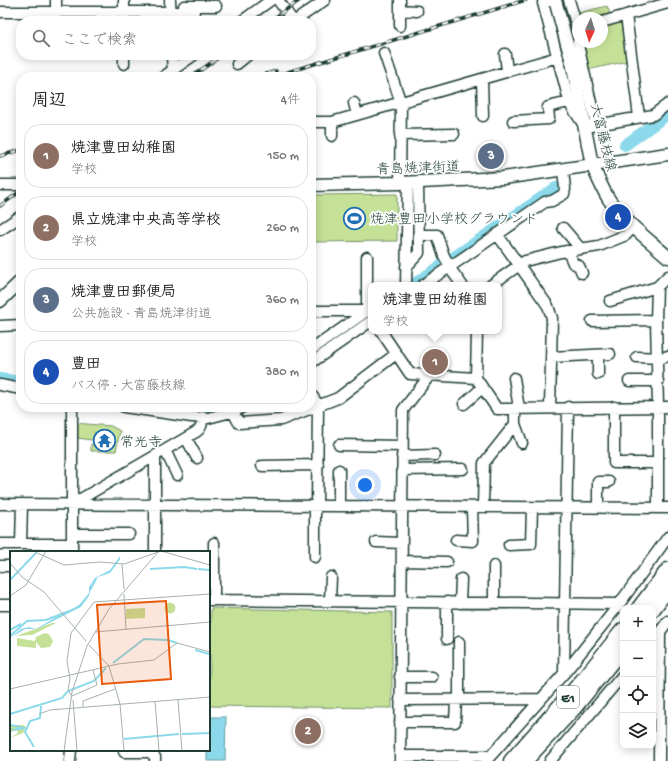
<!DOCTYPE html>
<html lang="ja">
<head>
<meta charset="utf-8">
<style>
  body { margin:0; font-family:"Gochi Hand","Klee One",sans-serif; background:#f2f2f2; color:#202124 }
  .controls { position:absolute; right:12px; bottom:12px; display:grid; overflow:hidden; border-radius:8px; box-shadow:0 2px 10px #0003 }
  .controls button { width:36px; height:36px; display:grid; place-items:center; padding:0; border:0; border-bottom:1px solid #e0e0e0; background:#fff; color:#202124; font:20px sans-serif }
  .compass { position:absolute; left:572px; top:12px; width:36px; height:36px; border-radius:50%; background:#fff; box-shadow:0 2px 10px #0003; rotate:184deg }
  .you { position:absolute; left:365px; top:485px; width:14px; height:14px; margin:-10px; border:3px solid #fff; border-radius:50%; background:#1a73e8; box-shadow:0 0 0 6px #1a73e833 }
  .badge { display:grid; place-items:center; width:26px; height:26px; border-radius:50%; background:#1f6fb2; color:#fff; font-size:13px; font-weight:700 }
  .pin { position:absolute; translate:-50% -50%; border:2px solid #fff; box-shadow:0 1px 4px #0006 }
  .popup { position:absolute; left:368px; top:282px; width:134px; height:52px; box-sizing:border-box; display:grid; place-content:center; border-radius:8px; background:#fff; filter:drop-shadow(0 1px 3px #0005); font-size:13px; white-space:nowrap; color:#757577 }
  .popup b { font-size:15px; color:#202124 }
  .popup::after { content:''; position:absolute; left:50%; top:100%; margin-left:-8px; border:8px solid transparent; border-top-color:#fff }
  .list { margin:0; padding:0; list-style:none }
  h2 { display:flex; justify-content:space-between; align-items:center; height:52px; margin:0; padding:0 16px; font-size:17px }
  h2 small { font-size:13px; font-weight:400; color:#757577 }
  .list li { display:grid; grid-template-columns:26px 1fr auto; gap:12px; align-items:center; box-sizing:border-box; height:64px; margin:0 8px 8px; padding:0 8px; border:1px solid #e0e0e0; border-radius:16px }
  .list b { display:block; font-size:15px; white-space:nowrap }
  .list p { margin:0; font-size:13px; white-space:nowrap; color:#757577 }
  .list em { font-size:13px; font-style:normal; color:#757577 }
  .icon { flex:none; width:22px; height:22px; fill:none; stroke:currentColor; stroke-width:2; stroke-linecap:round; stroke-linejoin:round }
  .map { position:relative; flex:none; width:668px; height:761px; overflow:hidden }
  .search { position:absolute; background:#fff; box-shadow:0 2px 10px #0003; left:16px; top:16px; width:300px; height:44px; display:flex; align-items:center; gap:10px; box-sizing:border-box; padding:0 14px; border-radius:16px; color:#757577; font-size:15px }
  .panel { position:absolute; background:#fff; box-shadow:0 2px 10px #0003; left:16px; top:72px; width:300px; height:340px; border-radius:16px }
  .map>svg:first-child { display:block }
</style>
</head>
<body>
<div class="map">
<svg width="668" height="761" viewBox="0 0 668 761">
  <rect width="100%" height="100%" fill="#fff"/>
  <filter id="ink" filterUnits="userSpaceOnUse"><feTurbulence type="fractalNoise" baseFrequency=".025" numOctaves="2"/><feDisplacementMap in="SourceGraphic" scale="8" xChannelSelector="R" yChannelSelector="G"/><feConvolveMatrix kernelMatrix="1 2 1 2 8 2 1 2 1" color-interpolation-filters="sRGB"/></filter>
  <g filter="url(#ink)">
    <!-- green -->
    <path fill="#c5e198" stroke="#728f66" d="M607 6 610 14 598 18H579L578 13Z
      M620 21 623 23 628 61 587 70 581 42H602V27Z
      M397 194V241L311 242V195Z
      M75 423 111 426 120 431 116 451H91V444L108 448 112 437 95 432 92 440 77 438Z
      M211 608 392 612V708L209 706Z"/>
    <!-- water -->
    <path fill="#8bd9ea" stroke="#609ba1" d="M209 717H226L225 761H207V750H209Z"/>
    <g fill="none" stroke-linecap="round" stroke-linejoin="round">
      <!-- river -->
      <path stroke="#8bd9ea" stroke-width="12" d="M625 145 668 114
        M413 285 556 188
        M0 379 21 382
        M189 407 211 408 218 407"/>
      <defs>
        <path id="minor" d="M56 0V11
          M170 0 171 21
          M278 0 293 21
          M400 0V26
          M553 0 543 3 570 104 585 127 653 115 668 104
          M569 0 578 30V36
          M184 6H216
          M400 10 417 11
          M0 12H194
          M626 15 639 117
          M124 21V0
          M242 21 271 0
          M295 21 325 0
          M602 22 668 3
          M578 42 579 49 596 125
          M384 53 401 103 400 183
          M505 54 507 71
          M124 55V64
          M172 55 173 75
          M237 64 248 55
          M163 77 194 55
          M482 79 483 116
          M354 103 357 115
          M513 121 549 119 548 107 569 102
          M311 122H332L558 57
          M332 122V136
          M400 135 454 134
          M0 185H21
          M563 228 580 248
          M0 230 21 216
          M497 234 548 306 552 318 550 408
          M418 235H437L444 256 450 266
          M568 251 573 263 579 266 582 273
          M406 267 419 253 418 182
          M449 267 462 285
          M406 285 408 183
          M423 285 545 202 552 201 564 194 565 189 563 170
          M491 285 525 261 561 252 599 246 626 235 633 227
          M610 301 657 287
          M311 311H367V312
          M592 321 656 320
          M0 326 21 325
          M381 331 410 374 476 378 497 409 668 407
          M311 350 367 311V257
          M598 355V374
          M551 357 610 354
          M637 357 661 358 668 356
          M311 363 371 321
          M476 378 477 331
          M514 378 519 408
          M629 381H658
          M0 385 21 389
          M311 394 318 405 317 506
          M464 404 482 388
          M124 407 192 417 208 418 235 411 243 407
          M614 407V463H658
          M515 408V424L522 443
          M233 412 239 423 281 420 338 398 396 354
          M186 438 197 458
          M339 445 402 446
          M165 450 177 475
          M402 456 435 455
          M262 466 318 465
          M339 470V506
          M402 470 463 469
          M0 504 668 508
          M72 504 196 432C202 428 202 424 202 417
          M483 507 484 463 515 424
          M598 508V482H609
          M658 508V407L656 320 657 287 668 276
          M72 534H129
          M456 540 473 541 472 507
          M376 542 402 543
          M0 544H72
          M21 544 22 504
          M509 545 531 544 532 508
          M72 552V407
          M155 552V456
          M315 557V506
          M402 561 447 562
          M0 566H11
          M494 566V603
          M209 600 619 604
          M214 600V543
          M330 601 331 577
          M460 603 461 579
          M0 605H11
          M656 637 668 621
          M447 639V602
          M564 673 568 407
          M400 677H432
          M400 700 540 699
          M459 700V642
          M400 722H455L456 700
          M124 752H150L155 757V761
          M400 756H490
          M70 761 71 750
          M400 761 403 410 430 375
          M486 761 567 670 617 607 668 537
          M550 761 623 675
          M659 761 660 632"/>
        <path id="major" d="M555 0 572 62 592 165C597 176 602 188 608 198 622 220 649 240 668 257
          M311 185 400 183 503 178 668 154
          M0 301 21 281"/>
        <path id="highway" d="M639 608 668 570
          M653 609 668 588
          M511 761 582 681 623 630
          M525 761 574 708 623 648"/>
      </defs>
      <!-- minor casing -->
      <use href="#minor" stroke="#1f3d34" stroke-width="13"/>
      <!-- major casing -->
      <use href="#major" stroke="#1f3d34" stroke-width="15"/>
      <!-- highway casing -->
      <use href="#highway" stroke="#1f3d34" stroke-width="17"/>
      <!-- minor -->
      <use href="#minor" stroke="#fff" stroke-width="10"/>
      <!-- major -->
      <use href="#major" stroke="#fff" stroke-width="12"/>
      <!-- highway -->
      <use href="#highway" stroke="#fff" stroke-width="14"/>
      <defs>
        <path id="rail" d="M270 21 300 0
          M191 77 222 55
          M257 77 276 71
          M271 77 526 0
          M0 156 21 150
          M0 206 21 191"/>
      </defs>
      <!-- rail casing -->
      <use href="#rail" stroke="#1f3d34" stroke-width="3.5"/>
      <!-- rail -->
      <use href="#rail" stroke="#fff" stroke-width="2" stroke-dasharray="6" stroke-linecap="butt"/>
    </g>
  </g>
  <!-- icons -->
  <defs>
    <symbol id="stadium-ring" viewBox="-11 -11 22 22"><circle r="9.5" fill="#fff" stroke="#1f6fb2" stroke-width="1.5"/><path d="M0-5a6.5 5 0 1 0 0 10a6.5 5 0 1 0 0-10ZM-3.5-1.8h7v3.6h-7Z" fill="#1f6fb2"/></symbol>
    <symbol id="temple-ring" viewBox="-11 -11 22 22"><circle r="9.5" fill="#fff" stroke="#1f6fb2" stroke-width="1.5"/><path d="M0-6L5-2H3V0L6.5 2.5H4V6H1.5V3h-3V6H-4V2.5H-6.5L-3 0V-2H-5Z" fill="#1f6fb2"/></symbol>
  </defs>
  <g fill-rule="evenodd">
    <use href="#stadium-ring" x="342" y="206" width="25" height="25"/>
    <use href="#temple-ring" x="92" y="428" width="25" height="25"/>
  </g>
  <g text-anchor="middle" stroke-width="3.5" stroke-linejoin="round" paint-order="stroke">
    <!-- shield labels -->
    <rect fill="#fff" stroke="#627771" stroke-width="1" x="557" y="686" width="22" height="22" rx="3"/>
    <g font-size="13" font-weight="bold" fill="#1f3d34">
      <text x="568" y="702">E1</text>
    </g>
    <!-- street labels -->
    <g font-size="14" fill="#1f3d34" stroke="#fff">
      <text transform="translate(604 137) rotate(76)" y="5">大富藤枝線</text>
      <text transform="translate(418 167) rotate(-2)" y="5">青島焼津街道</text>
    </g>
    <!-- poi labels -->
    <g font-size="14" fill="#1f3d34" stroke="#fff" text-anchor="start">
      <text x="370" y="223">焼津豊田小学校グラウンド</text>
      <text x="120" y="446">常光寺</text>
    </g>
  </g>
  <!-- overview -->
  <g transform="translate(10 551)">
    <rect width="200" height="200" fill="#fff"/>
    <path d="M154.5 57a5.5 5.5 0 1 1 11 0a5.5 5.5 0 1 1-11 0ZM135 57V67L116 68V58ZM42 72H46L22 84 6 85ZM35 82 39 83 43 90 40 96 31 97 26 91V97L7 95V87L25 90 26 86ZM0 174H13L16 176 13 182 0 187 8 182 7 179 1 181Z" fill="#c5e198"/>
    <path d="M110 0V8L106 14 100 22 88 26 82 33 79 45 71 56 27 78H15L0 87 11 78 19 76 26 78 46 66 39 65H49L69 54 79 42V36L85 27 100 19 110 5Z" fill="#8bd9ea"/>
    <path fill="none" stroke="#8bd9ea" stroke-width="2" d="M140 18 174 16 187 18M188 18 200 19M0 29 26 2M80 39 86 28M0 79 11 73M0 85 17 70 36 69 59 60M185 99 199 103M103 112 134 88 158 89 167 92M0 163 52 147 58 140 84 130 96 117M1 174 14 177M2 179 15 177M172 183 200 182M114 188 169 183M24 196 15 181 20 170 30 167 31 155"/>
    <path fill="none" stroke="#a5b1ae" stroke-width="1" d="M23 0 54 14 90 11 114 13 151 0 200 14M0 12 12 26 34 41 76 90M112 13 114 38M114 43 116 79M0 45 16 34 36 0M85 81 200 71M79 94 99 115 110 153 114 200M0 138 108 113 144 109 167 92 200 101M61 144 58 139 60 128 57 110 61 82 84 51 200 43M62 145 87 134 83 119M63 149 67 200M168 149 172 200M145 150 149 200M73 156V150L105 138M29 163 40 159 200 146M54 200 62 141 77 95 99 58 149 0"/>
    <path fill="#e8590c" fill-opacity="0.15" stroke="#e8590c" stroke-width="2" d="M156 50 161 128 92 133 87 54Z"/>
    <rect width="200" height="200" fill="none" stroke="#1f3d34" stroke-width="2"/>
  </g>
</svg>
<div class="controls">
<button>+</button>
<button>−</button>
<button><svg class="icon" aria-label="locate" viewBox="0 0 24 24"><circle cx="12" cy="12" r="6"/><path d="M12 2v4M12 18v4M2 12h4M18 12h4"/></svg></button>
<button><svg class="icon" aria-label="layers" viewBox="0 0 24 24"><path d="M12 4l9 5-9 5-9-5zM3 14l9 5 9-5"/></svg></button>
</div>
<svg class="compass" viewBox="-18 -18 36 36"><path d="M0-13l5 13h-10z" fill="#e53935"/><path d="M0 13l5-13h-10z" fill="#757577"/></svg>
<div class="you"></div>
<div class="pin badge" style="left:435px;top:362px;background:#8d6e63">1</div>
<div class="popup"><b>焼津豊田幼稚園</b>学校</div>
<div class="pin badge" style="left:308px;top:731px;background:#8d6e63">2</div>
<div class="pin badge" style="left:491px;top:156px;background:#5c6f8a">3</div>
<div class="pin badge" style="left:618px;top:217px;background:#1a4fb4">4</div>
<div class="search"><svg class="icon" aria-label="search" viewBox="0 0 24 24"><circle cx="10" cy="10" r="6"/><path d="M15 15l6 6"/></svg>ここで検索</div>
<section class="panel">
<h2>周辺<small>4件</small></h2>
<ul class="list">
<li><span class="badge" style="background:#8d6e63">1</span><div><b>焼津豊田幼稚園</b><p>学校</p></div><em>150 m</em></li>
<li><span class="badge" style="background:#8d6e63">2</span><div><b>県立焼津中央高等学校</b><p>学校</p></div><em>260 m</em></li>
<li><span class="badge" style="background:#5c6f8a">3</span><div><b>焼津豊田郵便局</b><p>公共施設 · 青島焼津街道</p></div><em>360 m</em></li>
<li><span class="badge" style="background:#1a4fb4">4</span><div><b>豊田</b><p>バス停 · 大富藤枝線</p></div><em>380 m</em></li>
</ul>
</section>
</div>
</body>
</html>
